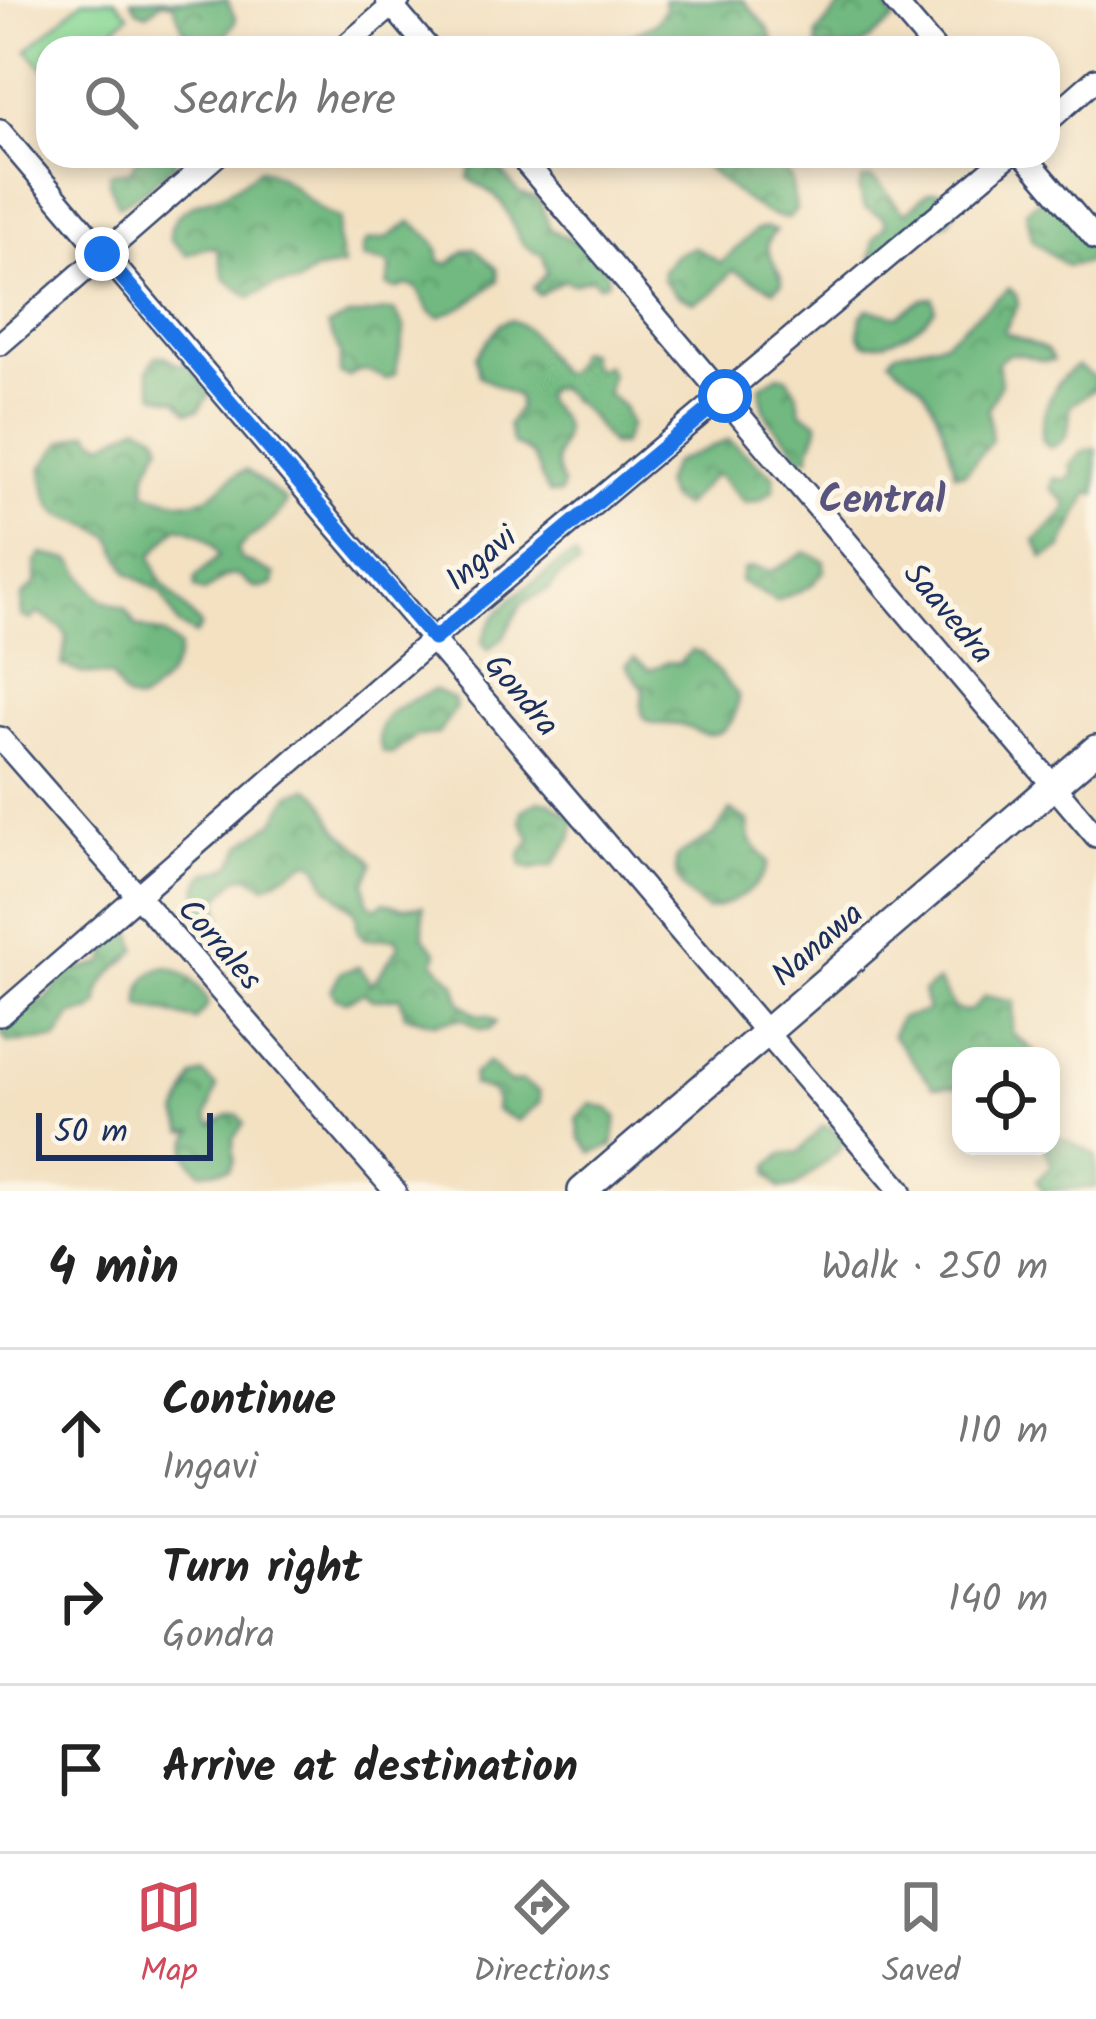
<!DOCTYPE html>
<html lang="en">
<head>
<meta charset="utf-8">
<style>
  body { margin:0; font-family:Kalam,sans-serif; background:#f2f2f2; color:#222 }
  .controls { position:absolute; right:36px; bottom:36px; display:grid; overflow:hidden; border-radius:24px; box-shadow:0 6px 18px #0003 }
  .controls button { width:108px; height:108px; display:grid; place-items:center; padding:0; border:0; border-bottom:3px solid #e0e0e0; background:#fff; color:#222; font:60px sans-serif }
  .scale { position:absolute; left:36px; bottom:30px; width:177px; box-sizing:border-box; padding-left:12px; border:6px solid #1b2f5e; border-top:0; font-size:33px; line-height:42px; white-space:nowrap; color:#1b2f5e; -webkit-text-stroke:9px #fcf5e5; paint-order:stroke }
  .stop { position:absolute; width:36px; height:36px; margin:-27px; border:9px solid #1a73e8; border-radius:50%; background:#fff }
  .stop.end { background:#1a73e8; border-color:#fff; box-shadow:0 3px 12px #0008 }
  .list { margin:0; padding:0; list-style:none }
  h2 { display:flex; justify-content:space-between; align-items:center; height:156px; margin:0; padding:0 48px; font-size:51px }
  h2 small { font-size:39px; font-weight:400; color:#767676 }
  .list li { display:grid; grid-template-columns:78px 1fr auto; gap:36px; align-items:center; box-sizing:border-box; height:168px; padding:0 48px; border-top:3px solid #e0e0e0 }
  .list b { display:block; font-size:45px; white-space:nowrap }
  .list p { margin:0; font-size:39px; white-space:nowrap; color:#767676 }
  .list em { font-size:39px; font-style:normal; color:#767676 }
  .icon { flex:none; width:66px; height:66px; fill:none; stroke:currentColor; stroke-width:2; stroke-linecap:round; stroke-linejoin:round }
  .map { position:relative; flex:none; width:1096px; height:1191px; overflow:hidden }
  .search { position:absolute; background:#fff; box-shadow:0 6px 18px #0003; left:36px; right:36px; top:36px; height:132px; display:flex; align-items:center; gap:30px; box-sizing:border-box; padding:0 42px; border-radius:36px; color:#767676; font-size:45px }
  .sheet { height:660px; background:#fff }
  nav { display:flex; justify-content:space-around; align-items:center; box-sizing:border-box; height:168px; border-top:3px solid #e0e0e0; background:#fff; font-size:33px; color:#767676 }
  nav a { display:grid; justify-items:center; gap:6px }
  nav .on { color:#d1495b }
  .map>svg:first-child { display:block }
</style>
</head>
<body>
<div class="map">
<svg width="1096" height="1191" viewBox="0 0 1096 1191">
  <defs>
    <pattern id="forest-crowns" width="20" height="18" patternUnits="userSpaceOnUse" patternTransform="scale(3)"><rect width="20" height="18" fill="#71b980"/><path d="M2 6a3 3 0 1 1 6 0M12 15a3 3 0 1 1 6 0" fill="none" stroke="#5c976c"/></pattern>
  </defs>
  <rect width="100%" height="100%" fill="#fcf5e5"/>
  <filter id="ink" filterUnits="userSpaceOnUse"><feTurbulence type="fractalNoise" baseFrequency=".00833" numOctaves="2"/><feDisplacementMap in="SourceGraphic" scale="24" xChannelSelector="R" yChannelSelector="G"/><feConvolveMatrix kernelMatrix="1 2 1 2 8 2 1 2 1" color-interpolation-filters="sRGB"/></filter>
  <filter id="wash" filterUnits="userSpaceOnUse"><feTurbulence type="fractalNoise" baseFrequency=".004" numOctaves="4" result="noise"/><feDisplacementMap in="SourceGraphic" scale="48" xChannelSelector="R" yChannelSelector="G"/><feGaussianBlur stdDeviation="2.7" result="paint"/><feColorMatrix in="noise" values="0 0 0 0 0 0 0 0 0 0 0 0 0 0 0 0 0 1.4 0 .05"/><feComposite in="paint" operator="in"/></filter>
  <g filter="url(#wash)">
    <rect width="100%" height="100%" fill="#f3e1c2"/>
    <!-- forest -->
    <path fill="url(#forest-crowns)" stroke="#46746f" stroke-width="3" d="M131 0H227L236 20 225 37 235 48H212L185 33 173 4 162 2 147 14 137 10Z
      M664 0H743L768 29 777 48H600L655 24 665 9Z
      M846 0H882L894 20 859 48H817V34Z
      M139 156H174L176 163 145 190 119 206 109 183 110 173 130 171Z
      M694 156H772L791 179 796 210 789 218C759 219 716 176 694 156Z
      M480 164 500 169 519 193 539 199 550 229C573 243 607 249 608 281L599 285 591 278 573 284 564 280 539 295 533 288 547 273 543 255C513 246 516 222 501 202 495 193 478 186 469 178L471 168Z
      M260 169C293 177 308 208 340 219L337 238 343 266 313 271 298 284 276 285 250 297 225 279 217 248 206 247 187 255 170 239C169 206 203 203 226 192 238 186 249 177 260 169Z
      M871 178C888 187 891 203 905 213 921 204 924 186 945 193L954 211 949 221 871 258 874 239 887 224 882 216 864 208 859 190 862 180Z
      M1053 198 1093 246 1089 262 1067 266 1033 241 1026 211 1037 201Z
      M411 222C425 232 441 243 439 261L449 264 464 251 474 248 497 269 498 281 466 305 439 317 430 312 416 287 406 285 397 289 387 286 391 267 384 262 364 259 362 249 367 241 387 238Z
      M766 228 776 231C754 249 781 264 782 283L774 290 733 270 713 293 694 302 676 294 663 280V270L675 255 694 247 721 263 756 230Z
      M1009 288 1016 295 1018 305 1004 332 1047 350 1053 360C1033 365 1014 342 998 362L1001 383 988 409 992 440 965 473H955C952 450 935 401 920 384 912 375 900 372 890 359L896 352 945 341Z
      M933 298 935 308C924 327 886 348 864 343L859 335 861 316 868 309 897 316 923 299Z
      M385 311H395L405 328 395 374 386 379C372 372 362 365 349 377L340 374V353L328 326 347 317Z
      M510 320C538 328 542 357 561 374L570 369 578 351 588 353 590 363 596 370 606 365 611 374 607 393 623 406 630 426 621 445H611L590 417 559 388 549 389 543 395C546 409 563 414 564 428 564 454 547 449 563 485L560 494 549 493C535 473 542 452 513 445L508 425 519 407 518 397 479 376 476 356 500 324Z
      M156 356H166L178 365 187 363 211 393 198 410 188 412 178 400 155 395 148 370Z
      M1077 366 1095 378V389L1070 406C1069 424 1071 442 1050 447L1043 441C1038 417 1054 378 1077 366Z
      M778 375 787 377 797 393 801 412 818 422C819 436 808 442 810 457L800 458C784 425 765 435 760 387Z
      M139 425 157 434 161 444 146 473 145 492C173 501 198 510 221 487 230 479 234 475 246 470L286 501C276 526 255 530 238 549L240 558 275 575 273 584C247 597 251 576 233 575 224 575 212 587 204 592L195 588V578L219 556C212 539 195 529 177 527L151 556 161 582 201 626 196 635 178 625 162 593 128 573 111 537C70 508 49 534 42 467L62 442 89 432 96 440 105 443Z
      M729 440 774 476V490L760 500 745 503 718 475 712 477 683 507 670 500 663 484 673 463Z
      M1096 448V495L1089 492 1061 549 1044 558 1035 541 1064 513 1067 504 1051 488 1054 478 1065 480 1073 474 1070 465 1083 451Z
      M806 552 824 561V571L811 586 776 601 740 581 743 570 753 567 772 571Z
      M42 554 71 560C90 580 89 600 125 608L136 626 164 634 179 647C179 669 157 691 139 702 121 700 120 690 111 676L81 673 62 665 67 637 62 628 38 613 31 620 21 616 22 596 36 583V562Z
      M575 556 579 565 562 574 548 590 522 603 503 638 488 650 482 642C493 610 514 595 541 577 554 569 560 559 575 556Z
      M692 650 702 653 738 695C738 714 729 736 707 734 697 734 689 726 680 725 651 722 635 729 644 690L626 665 634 658 650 670 668 662 678 664Z
      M434 690 453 699 456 707 438 734 416 736 392 754 383 752C366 716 409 701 434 690Z
      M308 788C328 798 325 812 337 828 347 842 365 847 373 864L365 882 368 903 376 908 384 902 404 908 423 906V936L437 952 434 962 455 983 461 1003 478 1015 488 1016 496 1022 490 1029H480L463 1018 434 1023 405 1015 400 997 372 1000 364 993 346 1001 336 998 331 990 341 972 359 967 372 984 399 946 396 938 365 939 358 932 356 912 325 885 318 865 309 861 265 886 248 876 238 877 218 899 223 930C200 921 190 893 206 873L225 869 233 863 243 844 275 821 290 795Z
      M539 801 550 802 575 820 571 839 553 865 531 869 522 865 520 855 531 839 521 821 522 811Z
      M731 810 748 821 750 840 768 862C763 888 731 905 707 910 689 897 670 881 677 856L713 835Z
      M122 930 133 934 137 949C122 966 95 980 99 1004L92 1011 72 1015 57 1039 8 1043 2 1034 28 1006 47 999 65 974 104 963 111 942Z
      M167 967C184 970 204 989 208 1005L196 1020 140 1006C139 985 145 972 167 967Z
      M938 981 954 1008 963 1012 972 1010 985 996 1014 1002 1012 1033 1040 1056H961V1087L933 1086 892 1035 900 1018 928 1011 923 992Z
      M488 1062 510 1083 521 1081 539 1092 540 1102 518 1121 496 1110 497 1100 492 1091 473 1085V1075Z
      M203 1074 217 1087 207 1116 212 1125 228 1115H238L244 1124 233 1139 234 1160 230 1169 201 1172C186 1159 182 1148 194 1131L184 1132 178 1114 193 1077Z
      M591 1104 610 1109 617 1117 613 1146 592 1153 580 1138 577 1118Z
      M823 1126 832 1128 843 1140 841 1149 795 1187 780 1188 769 1175V1165L783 1154 799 1152Z
      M1051 1133 1096 1155V1187L1043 1191 1037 1180 1052 1165 1044 1146H1051Z"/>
    <!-- pitch -->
    <path fill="#8cd998" stroke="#54847b" stroke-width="3" d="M83 0H115L129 15 91 48H48V73L27 50Z"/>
  </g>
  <g filter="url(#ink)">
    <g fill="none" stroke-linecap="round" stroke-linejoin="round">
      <defs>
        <path id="minor" d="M387 0 428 48
          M893 0 934 48
          M343 48 399 0
          M1048 121 1096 79
          M0 131 901 1191
          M520 156 1096 836
          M1025 156 1096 239
          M0 344 216 156
          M0 738 395 1191
          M0 1015 433 639 1008 156"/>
        <path id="tertiary" d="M582 1191 1096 749"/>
      </defs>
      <!-- minor casing -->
      <use href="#minor" stroke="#3b4a6d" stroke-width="26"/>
      <!-- tertiary casing -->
      <use href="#tertiary" stroke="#3b4a6d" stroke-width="32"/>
      <!-- minor -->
      <use href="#minor" stroke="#fff" stroke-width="21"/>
      <!-- tertiary -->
      <use href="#tertiary" stroke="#fff" stroke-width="27"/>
    </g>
  </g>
  <g fill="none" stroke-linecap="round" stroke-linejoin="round" filter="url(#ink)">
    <!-- route -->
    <path stroke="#1a73e8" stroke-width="15" d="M102 254 434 639 725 396"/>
  </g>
  <g text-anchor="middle" stroke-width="10" stroke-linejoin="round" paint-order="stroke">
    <!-- street labels -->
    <g font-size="33" fill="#1b2f5e" stroke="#fcf5e5">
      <text transform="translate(480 557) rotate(-40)" y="12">Ingavi</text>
      <text transform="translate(950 612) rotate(50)" y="12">Saavedra</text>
      <text transform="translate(523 694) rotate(50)" y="12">Gondra</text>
      <text transform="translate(221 943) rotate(49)" y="12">Corrales</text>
      <text transform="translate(816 943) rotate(-41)" y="12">Nanawa</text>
    </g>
    <!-- quarter labels -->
    <g font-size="39" font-weight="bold" fill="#58547d" stroke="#fcf5e5">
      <text x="882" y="512">Central</text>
    </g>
  </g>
</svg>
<div class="controls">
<button><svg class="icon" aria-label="locate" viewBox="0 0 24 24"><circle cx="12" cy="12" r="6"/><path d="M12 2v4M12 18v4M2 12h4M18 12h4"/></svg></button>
</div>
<div class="scale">50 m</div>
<div class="stop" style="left:725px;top:396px"></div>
<div class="stop end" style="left:102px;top:254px"></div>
<div class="search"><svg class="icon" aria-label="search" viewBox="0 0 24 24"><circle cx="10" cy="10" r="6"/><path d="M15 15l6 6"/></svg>Search here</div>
</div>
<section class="sheet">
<h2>4 min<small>Walk · 250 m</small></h2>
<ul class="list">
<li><svg class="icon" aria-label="ahead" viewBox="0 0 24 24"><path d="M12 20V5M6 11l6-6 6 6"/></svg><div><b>Continue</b><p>Ingavi</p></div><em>110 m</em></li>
<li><svg class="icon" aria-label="right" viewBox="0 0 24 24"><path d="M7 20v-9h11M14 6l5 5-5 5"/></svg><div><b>Turn right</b><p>Gondra</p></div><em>140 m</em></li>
<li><svg class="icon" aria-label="arrive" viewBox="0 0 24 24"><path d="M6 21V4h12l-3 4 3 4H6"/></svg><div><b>Arrive at destination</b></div></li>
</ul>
</section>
<nav>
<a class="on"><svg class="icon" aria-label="map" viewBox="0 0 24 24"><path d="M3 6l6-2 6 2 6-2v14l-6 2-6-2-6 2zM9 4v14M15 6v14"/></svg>Map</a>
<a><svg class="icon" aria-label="directions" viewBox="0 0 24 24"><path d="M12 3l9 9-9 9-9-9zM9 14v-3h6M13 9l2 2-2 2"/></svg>Directions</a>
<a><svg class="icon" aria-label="saved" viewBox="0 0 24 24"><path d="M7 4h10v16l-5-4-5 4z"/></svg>Saved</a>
</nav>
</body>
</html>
